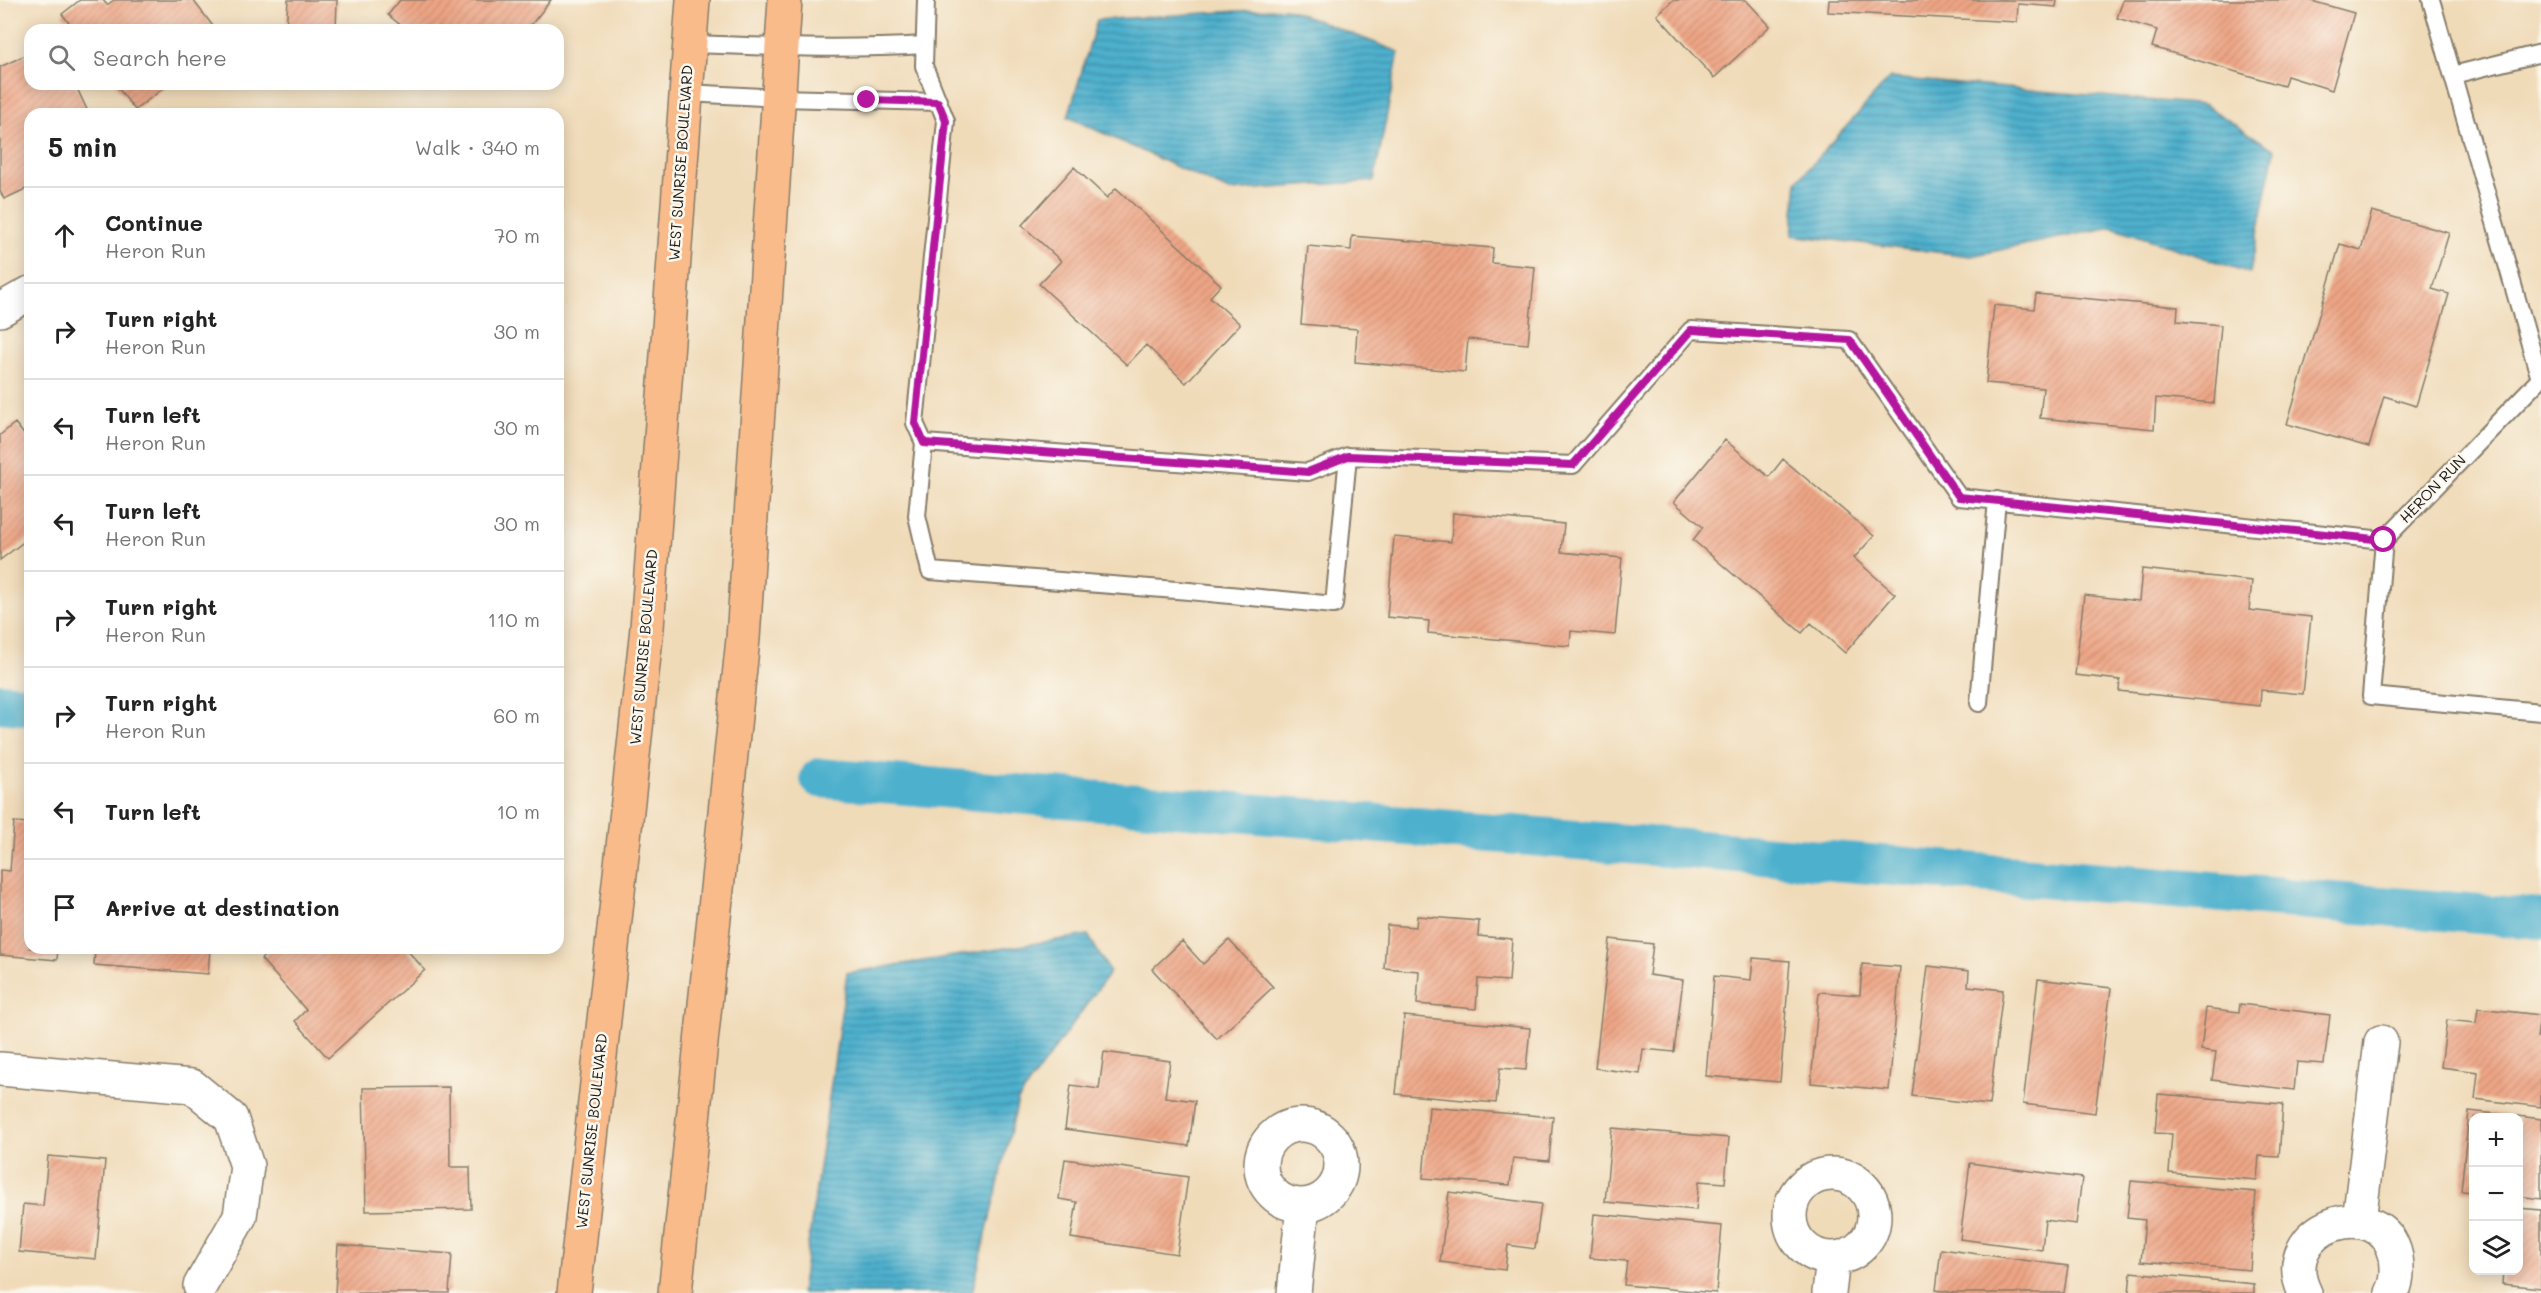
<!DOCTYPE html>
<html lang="en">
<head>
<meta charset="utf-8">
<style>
  body { margin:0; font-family:Mali,sans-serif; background:#f2f2f2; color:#222 }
  .controls { position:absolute; right:18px; bottom:18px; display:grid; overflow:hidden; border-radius:12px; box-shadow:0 3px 15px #0003 }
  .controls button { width:54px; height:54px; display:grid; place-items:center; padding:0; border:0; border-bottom:2px solid #e0e0e0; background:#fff; color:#222; font:30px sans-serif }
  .stop { position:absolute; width:18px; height:18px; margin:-14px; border:4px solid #b5179e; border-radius:50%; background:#fff }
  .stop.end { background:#b5179e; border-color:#fff; box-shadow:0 2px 6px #0008 }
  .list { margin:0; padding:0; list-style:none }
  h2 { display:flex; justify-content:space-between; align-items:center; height:78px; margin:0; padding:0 24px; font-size:26px }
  h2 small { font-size:20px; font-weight:400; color:#767676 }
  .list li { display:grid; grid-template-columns:39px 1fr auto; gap:18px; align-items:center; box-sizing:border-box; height:96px; padding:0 24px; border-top:2px solid #e0e0e0 }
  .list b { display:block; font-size:22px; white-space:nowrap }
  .list p { margin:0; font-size:20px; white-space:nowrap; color:#767676 }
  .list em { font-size:20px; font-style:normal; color:#767676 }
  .icon { flex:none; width:33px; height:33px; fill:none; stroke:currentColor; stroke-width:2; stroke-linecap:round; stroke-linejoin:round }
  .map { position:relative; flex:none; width:2541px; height:1293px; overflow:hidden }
  .search { position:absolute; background:#fff; box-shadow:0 3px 15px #0003; left:24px; top:24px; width:540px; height:66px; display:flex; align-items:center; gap:15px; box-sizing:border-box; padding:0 21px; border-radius:18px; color:#767676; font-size:22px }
  .panel { position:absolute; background:#fff; box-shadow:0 3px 15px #0003; left:24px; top:108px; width:540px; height:846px; border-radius:18px }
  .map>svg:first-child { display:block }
</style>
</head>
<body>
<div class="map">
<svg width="2541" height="1293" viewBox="0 0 2541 1293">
  <defs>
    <pattern id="water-rules" width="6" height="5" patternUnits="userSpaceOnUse" patternTransform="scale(1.5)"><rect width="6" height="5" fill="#4eb0cd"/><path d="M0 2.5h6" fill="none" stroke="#408ea6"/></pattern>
    <pattern id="building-hatch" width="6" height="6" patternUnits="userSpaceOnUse" patternTransform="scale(1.5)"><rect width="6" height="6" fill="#eda585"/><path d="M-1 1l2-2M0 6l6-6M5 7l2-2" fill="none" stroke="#cb8d72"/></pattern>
  </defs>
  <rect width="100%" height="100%" fill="#fbf7ec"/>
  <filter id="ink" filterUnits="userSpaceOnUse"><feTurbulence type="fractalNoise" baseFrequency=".0167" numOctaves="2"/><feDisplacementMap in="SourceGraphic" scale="12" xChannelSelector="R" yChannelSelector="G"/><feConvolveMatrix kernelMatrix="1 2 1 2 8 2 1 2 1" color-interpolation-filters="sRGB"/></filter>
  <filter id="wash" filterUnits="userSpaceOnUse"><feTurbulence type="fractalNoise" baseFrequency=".008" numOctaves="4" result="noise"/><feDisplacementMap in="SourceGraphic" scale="24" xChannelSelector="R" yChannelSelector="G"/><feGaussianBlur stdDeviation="1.35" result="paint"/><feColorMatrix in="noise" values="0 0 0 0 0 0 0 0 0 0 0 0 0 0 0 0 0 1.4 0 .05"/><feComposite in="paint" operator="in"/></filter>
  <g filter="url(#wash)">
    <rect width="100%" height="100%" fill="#f0dbb9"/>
    <!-- water -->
    <path fill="url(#water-rules)" stroke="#356674" stroke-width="1.5" d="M1285 8 1399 52 1374 181 1229 191 1068 117 1097 20Z
      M1890 78 2205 105 2275 150 2250 273 2112 227 1971 256 1792 235 1797 181Z
      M1088 935 1110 972 1018 1100 972 1293H801L847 973Z"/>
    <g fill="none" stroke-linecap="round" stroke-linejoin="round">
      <!-- canal -->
      <path stroke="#4eb0cd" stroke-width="40" d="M0 703 30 706
        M820 778 2541 919"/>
    </g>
    <g id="blocks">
      <!-- building -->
      <path fill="url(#building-hatch)" d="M80 0H103L107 5 114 0H193L216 30H75L62 14Z
        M288 0H337L336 30H286Z
        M400 0H551L527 30H441L438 27 435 30H407L388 15Z
        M1673 0H1746L1770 26 1714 78 1657 15Z
        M1829 0H2057L2056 7 2018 4 2017 22 1828 12Z
        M2123 0H2308L2354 13 2332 90 2287 76 2284 86 2152 47 2157 30 2117 18Z
        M30 53V84H75L89 114H30V187L4 199 0 191V67Z
        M115 84H169L135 110Z
        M1074 167 1107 198 1116 188 1221 285 1210 297 1240 324 1186 383 1146 345 1127 365 1039 284 1061 261 1022 225Z
        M558 197H562L560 231H558Z
        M2372 211 2449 233 2432 289 2449 294 2416 406 2384 396 2369 447 2287 424 2340 244 2361 250Z
        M1352 236 1493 248 1492 263 1535 267 1528 344 1468 339 1465 372 1355 362 1357 329 1301 324 1308 246 1351 250Z
        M2036 294 2178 307 2177 321 2221 325 2214 403 2156 398 2154 429 2040 418 2043 388 1986 383 1994 305 2034 309Z
        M15 423 30 442V537L0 560V435Z
        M1725 440 1769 477 1783 459 1874 536 1854 558 1895 594 1845 653 1811 623 1802 633 1693 540 1703 527 1674 502Z
        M1453 513 1564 524 1561 552 1622 558 1615 635 1571 631 1570 646 1428 633 1429 621 1387 617 1394 537 1451 542Z
        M2142 569 2252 581 2249 610 2311 617 2303 694 2261 690 2260 706 2119 691 2120 680 2075 675 2084 595 2139 601Z
        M14 822 30 823V948H58L57 960 0 955V870L10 871Z
        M1417 916 1479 921 1478 936 1512 939 1509 981 1478 979 1476 1009 1417 1004 1419 971 1384 968 1387 925 1416 927Z
        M1610 939 1653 944 1649 975 1683 980 1674 1052 1643 1049 1640 1074 1595 1068Z
        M1229 940 1273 987 1217 1039 1152 969 1182 941 1203 964Z
        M95 948H210L208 974 94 965Z
        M273 948H354L355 950 358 948H405L425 970 328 1058 295 1021 306 1010 261 959Z
        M1753 958 1790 961 1780 1082 1706 1076 1714 976 1751 980Z
        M1862 964 1900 967 1889 1090 1811 1083 1819 992 1860 995Z
        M1928 966 1969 971 1968 986 2003 990 1989 1105 1912 1096Z
        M2038 979 2111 988 2095 1113 2023 1104Z
        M2240 1004 2330 1015 2324 1064 2297 1062 2294 1090 2212 1080 2216 1052 2201 1050 2206 1008 2239 1012Z
        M2478 1008 2540 1015 2537 1037 2541 1038V1107L2475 1099 2478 1072 2441 1067 2447 1020 2476 1023Z
        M1404 1016 1530 1028 1526 1070 1500 1068 1496 1103 1396 1094Z
        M1104 1052 1170 1061 1165 1097 1195 1101 1189 1146 1065 1129 1071 1085 1099 1089Z
        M449 1087 450 1167H470L471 1209 366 1211 363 1088Z
        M2158 1094 2283 1104 2279 1157 2259 1156 2257 1180 2169 1173 2172 1134 2155 1133Z
        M1429 1107 1553 1117 1549 1161 1513 1158 1510 1185 1423 1178Z
        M2469 1111 2515 1116 2474 1118V1192L2461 1191Z
        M2518 1116 2541 1119V1199L2518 1196Z
        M1612 1128 1729 1138 1725 1183 1699 1181 1696 1210 1605 1202Z
        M48 1156 105 1161 96 1259 19 1252 23 1204 43 1206Z
        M1065 1159 1188 1177 1177 1254 1071 1238 1077 1202 1059 1199Z
        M1970 1163 2082 1178 2076 1224 2045 1220 2042 1250 1960 1239Z
        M2131 1181 2256 1192 2250 1270 2141 1261 2145 1220 2127 1218Z
        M1449 1192 1541 1204 1535 1249 1508 1245 1505 1270 1440 1262Z
        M2518 1208 2541 1210V1288L2502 1284 2503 1270H2518Z
        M1594 1214 1722 1226 1716 1293 1624 1285 1627 1261 1590 1258Z
        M338 1245 452 1254 449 1293H335Z
        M1941 1249 2068 1266 2064 1293H1955L1936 1290Z
        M2131 1272 2254 1284V1293H2129Z"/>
    </g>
  </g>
  <g filter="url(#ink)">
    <use href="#blocks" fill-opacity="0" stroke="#867c6a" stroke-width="1.5"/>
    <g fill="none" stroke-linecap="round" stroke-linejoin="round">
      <defs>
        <path id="service" d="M926 0 924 66 946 121 915 423 924 443 917 516 930 571 1189 591 1334 605 1348 456
          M690 44C768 47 846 50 924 45
          M2453 75 2541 53
          M687 93 779 98 938 102
          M924 443 1308 472 1348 456 1573 465 1691 330 1849 340 1959 497 2384 540
          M2384 540 2540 379 2431 0
          M2384 540 2371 696 2541 712
          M1979 703 1997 500"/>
        <path id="minor" d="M0 310 30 293
          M0 1069 192 1086 231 1118 247 1166 240 1216 200 1286
          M1261 1165a40 40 0 1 1 80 0a40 40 0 1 1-80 0Z
          M1790 1216a42 42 0 1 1 84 0a42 42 0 1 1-84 0Z
          M2359 1221 2381 1042
          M1294 1293 1303 1205
          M1829 1293 1833 1259
          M2305 1293C2272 1226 2382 1190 2396 1257 2398 1270 2398 1282 2392 1293"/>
        <path id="trunk" d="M574 1293 647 628 693 0
          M675 1293 743 639 785 0"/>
      </defs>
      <!-- service casing -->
      <use href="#service" stroke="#867c6a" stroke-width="20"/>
      <!-- minor casing -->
      <use href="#minor" stroke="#867c6a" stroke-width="36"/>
      <!-- trunk casing -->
      <use href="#trunk" stroke="#867c6a" stroke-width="36"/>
      <!-- service -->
      <use href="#service" stroke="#fff" stroke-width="16"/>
      <!-- minor -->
      <use href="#minor" stroke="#fff" stroke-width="33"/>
      <!-- trunk -->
      <use href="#trunk" stroke="#fabb8b" stroke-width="33"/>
    </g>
  </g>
  <g fill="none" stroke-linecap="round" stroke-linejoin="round" filter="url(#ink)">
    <!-- route -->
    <path stroke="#b5179e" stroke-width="8" d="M867 100 938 102 946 121 915 423 924 443 1308 472 1348 456 1573 465 1691 330 1850 340 1959 497 2384 540"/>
  </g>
  <g text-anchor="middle" stroke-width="5" stroke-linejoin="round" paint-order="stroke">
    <!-- street labels -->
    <g font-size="15" fill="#1c1c1c" stroke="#fbf7ec">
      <text transform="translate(681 163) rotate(-86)" y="5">WEST SUNRISE BOULEVARD</text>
      <text transform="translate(2433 489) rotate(-46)" y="5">HERON RUN</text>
      <text transform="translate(644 647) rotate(-85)" y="5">WEST SUNRISE BOULEVARD</text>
      <text transform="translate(592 1131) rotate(-84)" y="5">WEST SUNRISE BOULEVARD</text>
    </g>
  </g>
</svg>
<div class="controls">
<button>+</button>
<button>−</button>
<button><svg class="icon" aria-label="layers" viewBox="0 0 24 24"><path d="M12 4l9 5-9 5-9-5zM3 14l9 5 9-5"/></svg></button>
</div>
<div class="stop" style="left:2384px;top:540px"></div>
<div class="stop end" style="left:867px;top:100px"></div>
<div class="search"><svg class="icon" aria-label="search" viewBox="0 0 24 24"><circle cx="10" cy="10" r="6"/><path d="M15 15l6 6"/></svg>Search here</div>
<section class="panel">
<h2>5 min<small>Walk · 340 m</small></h2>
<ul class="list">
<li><svg class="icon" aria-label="ahead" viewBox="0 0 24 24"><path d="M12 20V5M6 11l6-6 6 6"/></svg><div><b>Continue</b><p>Heron Run</p></div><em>70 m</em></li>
<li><svg class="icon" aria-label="right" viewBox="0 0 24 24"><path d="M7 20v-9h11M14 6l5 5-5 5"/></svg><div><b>Turn right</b><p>Heron Run</p></div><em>30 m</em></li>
<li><svg class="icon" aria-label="left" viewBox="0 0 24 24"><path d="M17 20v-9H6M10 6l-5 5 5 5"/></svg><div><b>Turn left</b><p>Heron Run</p></div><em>30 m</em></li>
<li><svg class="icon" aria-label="left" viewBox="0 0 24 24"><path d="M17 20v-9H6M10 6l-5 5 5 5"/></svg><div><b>Turn left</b><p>Heron Run</p></div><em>30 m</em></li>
<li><svg class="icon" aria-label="right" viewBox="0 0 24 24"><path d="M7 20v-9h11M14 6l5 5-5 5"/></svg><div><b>Turn right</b><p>Heron Run</p></div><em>110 m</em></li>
<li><svg class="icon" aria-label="right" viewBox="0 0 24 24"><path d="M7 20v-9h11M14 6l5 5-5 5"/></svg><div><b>Turn right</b><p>Heron Run</p></div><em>60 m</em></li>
<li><svg class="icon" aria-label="left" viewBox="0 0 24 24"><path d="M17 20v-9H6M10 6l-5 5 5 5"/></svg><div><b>Turn left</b></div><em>10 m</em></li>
<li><svg class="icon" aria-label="arrive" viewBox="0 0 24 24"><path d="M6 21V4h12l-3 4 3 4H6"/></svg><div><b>Arrive at destination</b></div></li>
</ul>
</section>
</div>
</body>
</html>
